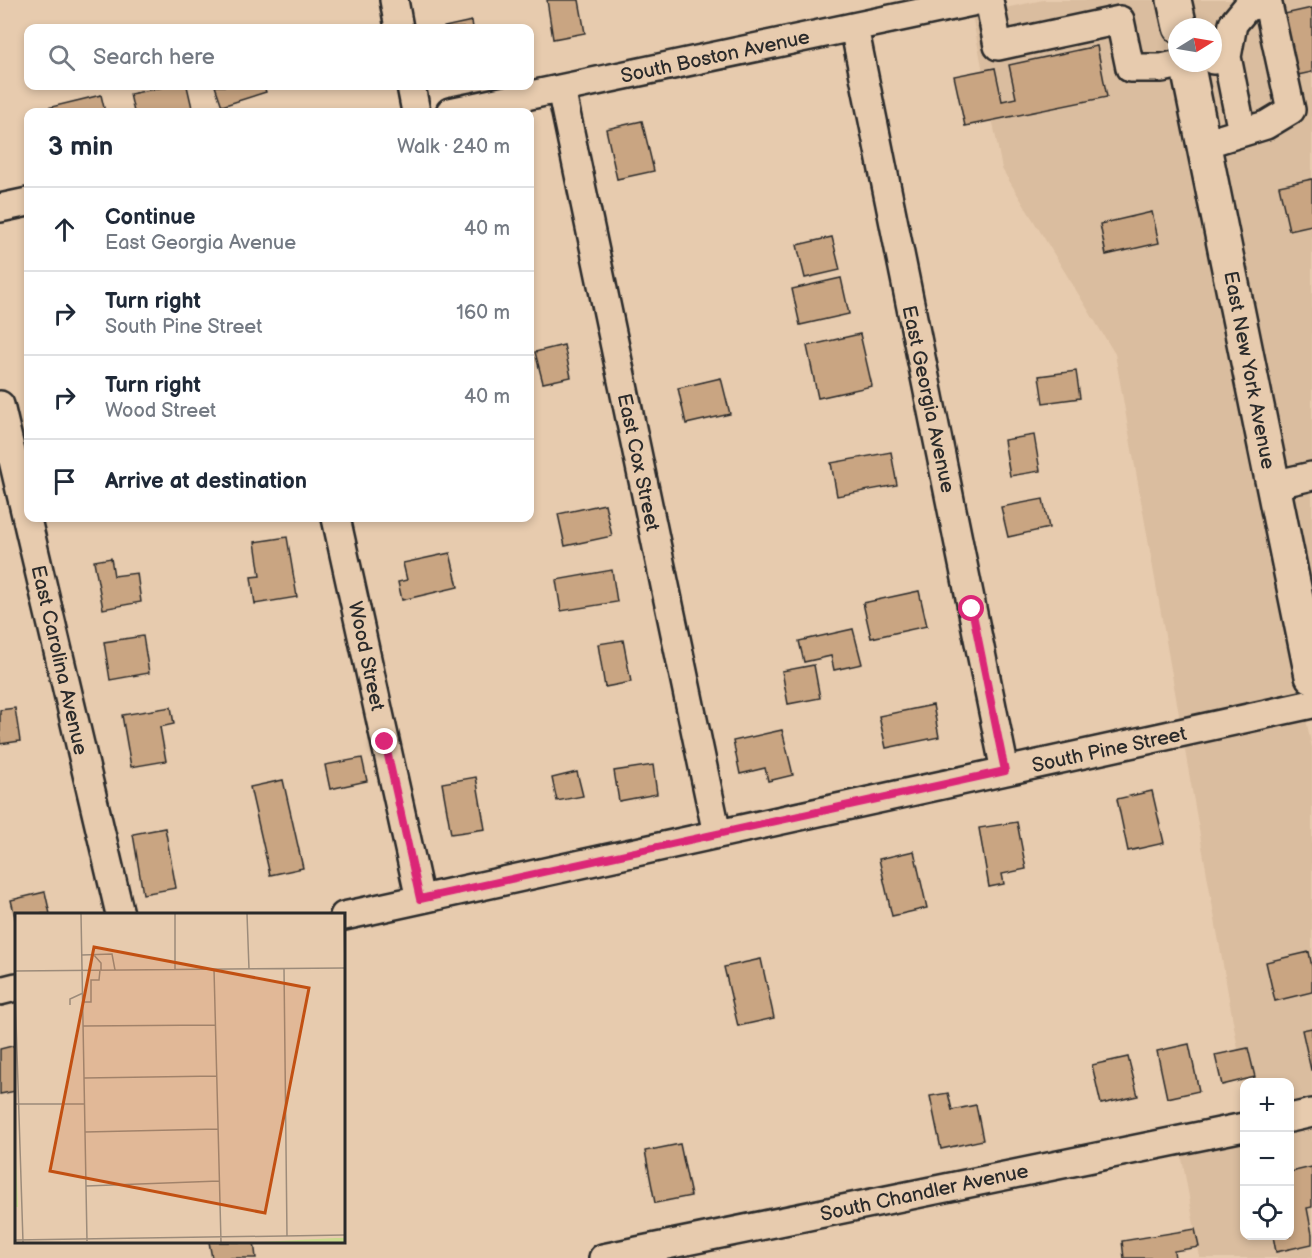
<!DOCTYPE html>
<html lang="en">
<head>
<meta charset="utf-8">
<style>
  body { margin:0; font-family:"Balsamiq Sans",sans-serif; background:#f2f2f3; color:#1f2937 }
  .controls { position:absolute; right:18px; bottom:18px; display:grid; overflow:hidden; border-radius:12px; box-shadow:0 3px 9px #0003 }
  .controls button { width:54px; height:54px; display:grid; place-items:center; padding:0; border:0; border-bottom:2px solid #e0e1e3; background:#fff; color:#1f2937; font:30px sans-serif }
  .compass { position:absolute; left:1168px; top:18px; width:54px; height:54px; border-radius:50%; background:#fff; box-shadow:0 3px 9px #0003; rotate:79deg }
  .stop { position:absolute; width:18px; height:18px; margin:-14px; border:4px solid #db2777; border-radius:50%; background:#fff }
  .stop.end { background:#db2777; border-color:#fff; box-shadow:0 2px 6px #0008 }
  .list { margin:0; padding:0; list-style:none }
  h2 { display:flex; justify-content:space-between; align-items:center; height:78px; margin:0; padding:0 24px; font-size:26px }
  h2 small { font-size:20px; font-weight:400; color:#747a83 }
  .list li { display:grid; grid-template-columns:39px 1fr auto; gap:18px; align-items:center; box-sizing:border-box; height:84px; padding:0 24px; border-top:2px solid #e0e1e3 }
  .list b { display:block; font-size:22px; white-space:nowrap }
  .list p { margin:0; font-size:20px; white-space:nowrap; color:#747a83 }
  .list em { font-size:20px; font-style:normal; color:#747a83 }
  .icon { flex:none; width:33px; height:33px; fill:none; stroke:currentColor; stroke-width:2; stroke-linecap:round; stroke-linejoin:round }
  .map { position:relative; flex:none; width:1312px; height:1258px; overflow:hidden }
  .search { position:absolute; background:#fff; box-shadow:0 3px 9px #0003; left:24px; top:24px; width:510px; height:66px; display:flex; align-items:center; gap:15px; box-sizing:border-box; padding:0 21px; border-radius:12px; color:#747a83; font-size:22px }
  .panel { position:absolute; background:#fff; box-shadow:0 3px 9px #0003; left:24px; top:108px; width:510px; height:414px; border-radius:12px }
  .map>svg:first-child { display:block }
</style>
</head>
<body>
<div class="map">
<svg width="1312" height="1258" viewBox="0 0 1312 1258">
  <rect width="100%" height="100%" fill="#e7cbae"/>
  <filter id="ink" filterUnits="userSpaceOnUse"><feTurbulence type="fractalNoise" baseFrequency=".0167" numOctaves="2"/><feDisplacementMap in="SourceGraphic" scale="12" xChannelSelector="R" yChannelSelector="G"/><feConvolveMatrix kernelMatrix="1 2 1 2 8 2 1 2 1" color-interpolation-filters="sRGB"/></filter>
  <g filter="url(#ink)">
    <!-- built -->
    <path fill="#dabd9f" d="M1043 0H1159L1301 694 1180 720 1115 354 1002 169 972 15Z
      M1189 0H1312V463L1285 469 1202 63H1213V27H1195Z
      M1312 490V603L1290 494Z
      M1306 719 1312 748V1100L1290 1105V1082L1244 1083 1184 745Z
      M1312 1126V1258H1200L1181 1153 1244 1140V1236H1290V1131Z"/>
    <!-- building -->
    <path fill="#c9a582" stroke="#2b2b2b" stroke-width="1.5" d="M547 0H579L585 33 553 39Z
      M1312 8V72L1293 76 1280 15Z
      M472 21 473 28H444V27Z
      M1097 46 1107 97 965 126 954 76 995 68 1002 101 1016 98 1009 65Z
      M169 86H187L193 112H134L130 94Z
      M215 86H264L266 92 222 106Z
      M101 95 105 112H43V109Z
      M642 121 654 171 617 179 606 129Z
      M1312 179V225L1289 230 1279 186Z
      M1152 212 1159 243 1106 255 1100 224Z
      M832 237 840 270 805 278 797 245Z
      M841 278 849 314 800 325 792 289Z
      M860 334 872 386 818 398 807 346Z
      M564 345 571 377 543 383 535 352Z
      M1076 371 1080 398 1043 403 1039 376Z
      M721 378 730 414 686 424 678 388Z
      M1034 435 1040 471 1010 476 1004 440Z
      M891 452 897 485 837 496 831 463Z
      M1043 499 1049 528 1008 537 1001 507Z
      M605 504 612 536 565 546 558 514Z
      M287 537 297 597 255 604 251 577 260 576 255 542Z
      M450 553 458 587 402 600 398 582 407 580 403 563Z
      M111 558 114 576 137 573 141 602 103 609 94 561Z
      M612 570 617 602 561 611 556 580Z
      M919 591 927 626 871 638 863 603Z
      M853 629 862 664 834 670 831 656 804 662 799 641Z
      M143 636 149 673 110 680 104 642Z
      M623 640 631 682 605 687 598 644Z
      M814 665 820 698 788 704 782 671Z
      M933 705 939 737 886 748 879 716Z
      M171 707 174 724 160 727 166 761 131 767 122 715Z
      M15 708 20 741 0 744V710Z
      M782 730 793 775 768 781 765 768 740 774 733 741Z
      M362 758 367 781 330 789 325 765Z
      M653 765 657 794 619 801 614 771Z
      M577 772 583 796 557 801 552 778Z
      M476 777 485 829 451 834 442 783Z
      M283 780 303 868 270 875 250 787Z
      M1152 791 1164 843 1128 851 1117 799Z
      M1017 822 1026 869 1002 874 1004 884 989 887 979 828Z
      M165 828 176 888 143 894 133 834Z
      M914 851 927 908 892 916 879 859Z
      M45 892 50 914H16V921L11 900Z
      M1309 952 1312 967V992L1275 1001 1266 962Z
      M761 959 774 1018 738 1026 724 967Z
      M1312 1028V1069L1311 1070 1302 1030Z
      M1189 1044 1199 1091 1167 1098 1157 1051Z
      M16 1045V1091L0 1094V1049Z
      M1248 1048 1255 1077 1222 1085 1215 1055Z
      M1128 1057 1138 1096 1101 1104 1092 1065Z
      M948 1093 952 1110 976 1105 983 1140 941 1149 930 1096Z
      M680 1144 691 1196 655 1203 645 1151Z
      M1312 1167V1207L1307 1208 1312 1234V1244L1276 1252 1273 1236H1290V1172Z
      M1195 1229 1199 1247 1174 1251 1175 1258H1124L1122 1241Z
      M209 1242H254L256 1258H212Z"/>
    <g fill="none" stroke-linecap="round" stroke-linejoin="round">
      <defs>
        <path id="minor" d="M394 0 399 28
          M989 0 998 46 1120 20 1130 68H1162L1184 63
          M854 27 1005 771
          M1227 57 1242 132
          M1213 60 1227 57 1233 24 1247 7 1267 3
          M411 86 416 112
          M561 89 717 834
          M450 112 981 0
          M1204 144 1266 125 1291 110 1267 0
          M0 208 28 202
          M0 405 120 914
          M1273 485 1312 476
          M336 518 420 899
          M344 916 1312 704
          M0 991 16 987
          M1290 1118 1312 1113
          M603 1258 1244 1127"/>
        <path id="major" d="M1174 0 1180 27
          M1187 63 1312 676"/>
      </defs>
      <!-- minor casing -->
      <use href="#minor" stroke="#2b2b2b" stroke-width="32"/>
      <!-- major casing -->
      <use href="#major" stroke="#2b2b2b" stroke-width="38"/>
      <!-- minor -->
      <use href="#minor" stroke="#e7cbae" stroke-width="27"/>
      <!-- major -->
      <use href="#major" stroke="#e7cbae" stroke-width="33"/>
    </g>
  </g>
  <g fill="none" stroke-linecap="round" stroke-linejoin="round" filter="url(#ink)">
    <!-- route -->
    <path stroke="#db2777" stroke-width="8" d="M385 742 420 899 1005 771 972 609"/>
  </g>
  <g text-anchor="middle" stroke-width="6" stroke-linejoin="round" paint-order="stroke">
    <!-- street labels -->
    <g font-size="20" fill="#2b2b2b" stroke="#e7cbae">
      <text transform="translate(715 56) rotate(-12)" y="7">South Boston Avenue</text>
      <text transform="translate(1250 370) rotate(79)" y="7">East New York Avenue</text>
      <text transform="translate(929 399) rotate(78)" y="7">East Georgia Avenue</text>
      <text transform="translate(639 462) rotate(78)" y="7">East Cox Street</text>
      <text transform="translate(367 656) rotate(78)" y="7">Wood Street</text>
      <text transform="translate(60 660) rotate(77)" y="7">East Carolina Avenue</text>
      <text transform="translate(1109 749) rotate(-12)" y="7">South Pine Street</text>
      <text transform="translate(924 1192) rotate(-12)" y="7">South Chandler Avenue</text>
    </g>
  </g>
  <!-- overview -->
  <g transform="translate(15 913)">
    <rect width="330" height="330" fill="#e7cbae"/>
    <path d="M0 221 3 294H0ZM321 325H330V329H246Z" fill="#cad98d"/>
    <path fill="none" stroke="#9c8b7a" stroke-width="1.5" d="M66 1 72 328M160 1V56M232 1 234 56M329 1 330 54M78 41 86 50V57M67 42 97 41 100 57M269 55 272 323M199 56 206 329M0 58 330 55M0 76 8 329M68 89H76V67H84L85 57M55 92V86L68 80M68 113 201 112M69 165 202 163M0 191H69M70 219 203 216M71 273 204 268M0 327 330 322"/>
    <path fill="#c25012" fill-opacity="0.15" stroke="#c25012" stroke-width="3" d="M79 34 294 75 250 300 35 258Z"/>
    <rect width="330" height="330" fill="none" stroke="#2b2b2b" stroke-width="3"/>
  </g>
</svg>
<div class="controls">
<button>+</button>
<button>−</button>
<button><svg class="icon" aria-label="locate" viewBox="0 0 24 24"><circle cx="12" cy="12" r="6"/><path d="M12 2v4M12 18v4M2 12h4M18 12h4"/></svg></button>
</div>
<svg class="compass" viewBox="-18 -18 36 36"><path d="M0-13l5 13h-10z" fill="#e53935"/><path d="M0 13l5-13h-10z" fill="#747a83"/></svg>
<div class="stop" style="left:972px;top:609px"></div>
<div class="stop end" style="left:385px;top:742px"></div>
<div class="search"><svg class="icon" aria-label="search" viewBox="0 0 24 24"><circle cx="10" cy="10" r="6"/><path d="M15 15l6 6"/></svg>Search here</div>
<section class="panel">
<h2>3 min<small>Walk · 240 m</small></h2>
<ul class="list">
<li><svg class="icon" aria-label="ahead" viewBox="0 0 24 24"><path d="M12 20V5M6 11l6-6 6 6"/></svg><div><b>Continue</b><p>East Georgia Avenue</p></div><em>40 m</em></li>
<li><svg class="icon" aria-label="right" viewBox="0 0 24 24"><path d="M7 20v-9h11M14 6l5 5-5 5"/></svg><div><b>Turn right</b><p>South Pine Street</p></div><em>160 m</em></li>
<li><svg class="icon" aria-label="right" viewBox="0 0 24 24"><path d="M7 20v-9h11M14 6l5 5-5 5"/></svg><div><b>Turn right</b><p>Wood Street</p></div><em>40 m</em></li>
<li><svg class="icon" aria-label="arrive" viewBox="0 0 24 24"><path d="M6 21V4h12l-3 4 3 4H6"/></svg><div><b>Arrive at destination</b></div></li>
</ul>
</section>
</div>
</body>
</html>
